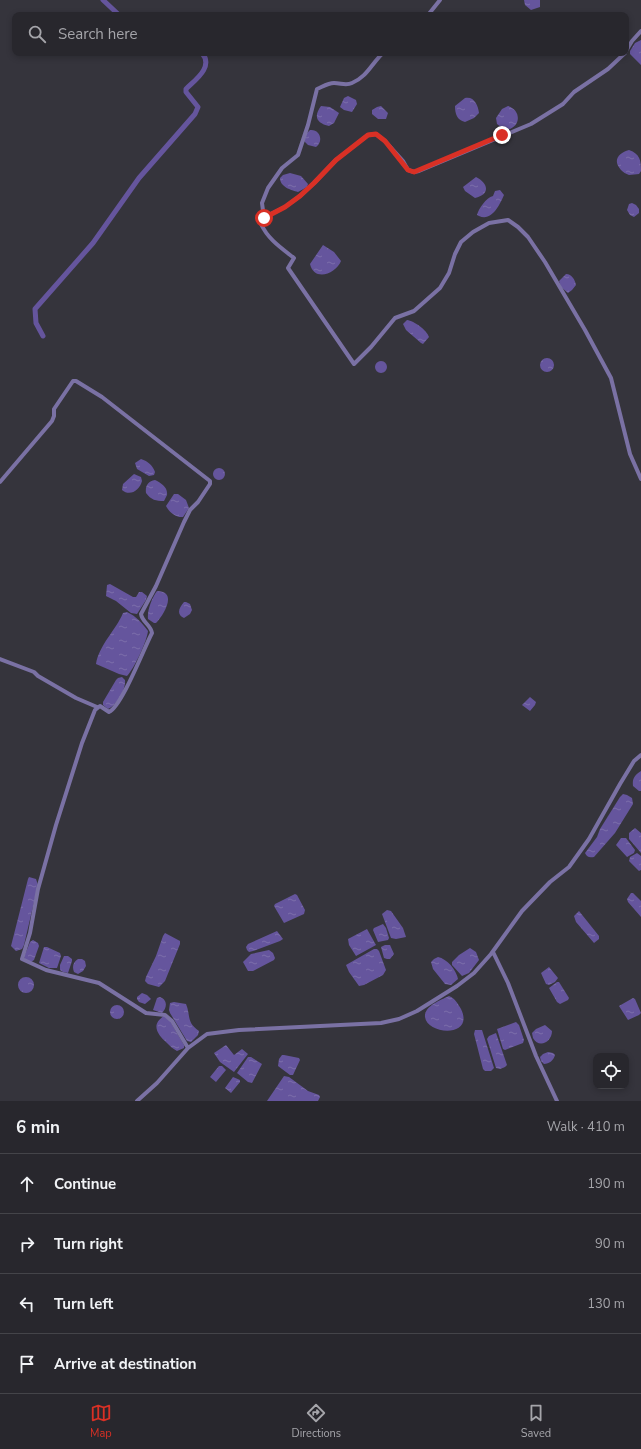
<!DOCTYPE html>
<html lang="en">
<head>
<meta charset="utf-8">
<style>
  body { margin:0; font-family:"Nunito Sans",sans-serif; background:#302f35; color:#f1f3f6 }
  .controls { position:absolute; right:12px; bottom:12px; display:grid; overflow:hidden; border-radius:8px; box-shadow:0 2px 6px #0003 }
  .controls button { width:36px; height:36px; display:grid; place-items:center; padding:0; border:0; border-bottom:1px solid #444449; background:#28272d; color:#f1f3f6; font:20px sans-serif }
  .stop { position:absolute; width:12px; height:12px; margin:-9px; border:3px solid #d93025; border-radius:50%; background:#fff }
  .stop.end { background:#d93025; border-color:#fff; box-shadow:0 1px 4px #0008 }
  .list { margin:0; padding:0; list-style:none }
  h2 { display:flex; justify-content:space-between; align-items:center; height:52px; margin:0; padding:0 16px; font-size:17px }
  h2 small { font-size:13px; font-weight:400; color:#a5a5aa }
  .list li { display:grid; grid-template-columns:26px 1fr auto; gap:12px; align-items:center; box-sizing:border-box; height:60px; padding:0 16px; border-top:1px solid #444449 }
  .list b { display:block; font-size:15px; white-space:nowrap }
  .list em { font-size:13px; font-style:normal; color:#a5a5aa }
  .icon { flex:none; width:22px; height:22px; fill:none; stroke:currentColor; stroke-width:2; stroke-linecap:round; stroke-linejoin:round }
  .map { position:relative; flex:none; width:641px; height:1101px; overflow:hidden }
  .search { position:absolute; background:#28272d; box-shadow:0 2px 6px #0003; left:12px; right:12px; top:12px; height:44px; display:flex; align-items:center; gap:10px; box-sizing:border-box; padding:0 14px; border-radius:8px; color:#a5a5aa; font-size:15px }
  .sheet { height:292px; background:#28272d }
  nav { display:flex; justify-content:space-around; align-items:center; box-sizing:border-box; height:56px; border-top:1px solid #444449; background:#28272d; font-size:11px; color:#a5a5aa }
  nav a { display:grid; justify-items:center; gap:2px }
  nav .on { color:#d93025 }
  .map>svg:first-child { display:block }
</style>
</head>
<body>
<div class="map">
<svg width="641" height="1101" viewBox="0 0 641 1101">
  <defs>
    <pattern id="water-ripples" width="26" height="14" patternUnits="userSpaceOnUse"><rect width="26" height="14" fill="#65559d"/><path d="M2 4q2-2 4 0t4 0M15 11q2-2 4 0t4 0" fill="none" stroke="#7c6eab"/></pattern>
  </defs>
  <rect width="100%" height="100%" fill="#35343c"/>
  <!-- water -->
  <path fill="url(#water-ripples)" d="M524 0H540V7L531 10 525 5Z
    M641 40V65L630 54V51L635 43Z
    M348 96 356 100 357 104 352 112 344 110 340 107 344 98Z
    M465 98C474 96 478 105 479 113L474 118 465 122C457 120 455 114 455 106Z
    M321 106 330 107 339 113 334 123 329 126C317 123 313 117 321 106Z
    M381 106 388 113 386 119H378L372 114V110L377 107Z
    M508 106C523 111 520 129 505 130L497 124 496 118 502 109Z
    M310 130C320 129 324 141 316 147L308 145 304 141 306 134Z
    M629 150C640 154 641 160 641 171L639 174C636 174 632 175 629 175 626 174 623 172 621 170 612 160 619 153 629 150Z
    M290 173 301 176 308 184 307 187 298 192C291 190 280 187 280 178L283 175Z
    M476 177C488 183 491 194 475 198L465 191 463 187Z
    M500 190 504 195C500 204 492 222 479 216L477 215C479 208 486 198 493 196L495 191Z
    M632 203 636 205 639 209V213L634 217 630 215 627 210 629 204Z
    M323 245 334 252 341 261C336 274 314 282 310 264Z
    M566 274C572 274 575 280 576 285L572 290 568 293 561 287 559 281Z
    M407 320C414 321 427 330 429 337L423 344 421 343 406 330 403 324Z
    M540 365a7 7 0 1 1 14 0a7 7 0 1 1-14 0Z
    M375 367a6 6 0 1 1 12 0a6 6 0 1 1-12 0Z
    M141 459C148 461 153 466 155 472L154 475 149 476 137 469 135 463Z
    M213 474a6 6 0 1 1 12 0a6 6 0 1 1-12 0Z
    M134 474 141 477 142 481C140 490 130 497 122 490L123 484Z
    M155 480C161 483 168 487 167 495L164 501C156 501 151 500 146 493 145 486 148 481 155 480Z
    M174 494H178L186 500 189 508 183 517C176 518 169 512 166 506Z
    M110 584 133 597H136L139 592H142L147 596 146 600 137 614 131 613 116 601 106 596 107 585Z
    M157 591C178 591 164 615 156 623H154L148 619C147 610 152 598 157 591Z
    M184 602H186L190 604 192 610 190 614 184 618C176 614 179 608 184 602Z
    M127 612C136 616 142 623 148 631 147 641 134 669 127 676L119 674 96 664C99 645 116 630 123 613Z
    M122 677 125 680C126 689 117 705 108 709L103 705V702L116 680 118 678Z
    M530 697 536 702 535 705 530 711 522 705Z
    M641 771V791H639L633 786C632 778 635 775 641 771Z
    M623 794 627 795 632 798 633 804 615 833 594 857C589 858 587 857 585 853L597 837 600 829 620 797Z
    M635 828 641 833V853L629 839V833Z
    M621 838H626L635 850 634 853 627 857 616 845Z
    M637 853 641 856V870L639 871 629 861 630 857Z
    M29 877 36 879 38 885 24 945 22 949 16 951 11 946 28 879Z
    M631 893H633L641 901V917L628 902 627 899Z
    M295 894 297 895 305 910 304 914 284 923 274 906 275 904Z
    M387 910 391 911 403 928 406 937 396 939 391 938 382 914Z
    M579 911 599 936V939L594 943 576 922 574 916Z
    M383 924 386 928 389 938 388 940 378 942 373 930 374 928Z
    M367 929 376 945 356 956 349 945 348 939Z
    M277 931 283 939 280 941 253 951 249 952 247 950 246 947 248 944Z
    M165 933 180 941V944L165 981 159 987 148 984 145 981 146 977 156 956 163 936Z
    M33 940 38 943 39 946 34 960 31 962 25 959 24 957 30 942Z
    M385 945H390L394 954 390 959H387L384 958 381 947Z
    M44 947H47L60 953 61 956 57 968H49L39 963Z
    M470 948 476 952 479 960 469 973 462 976 452 965V962L459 955Z
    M374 949H377L379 951 386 970 383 975 364 985 359 986 349 972 346 965Z
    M269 950 273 953 275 958 274 960 253 971H248L243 962 251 954Z
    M64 956H68L72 959V961L68 973 63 972 60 970V965Z
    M438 957C447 959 456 969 458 979L451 985 445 984 433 969 431 962 434 959Z
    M78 959H82L85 961 86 966 83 971 78 974 74 972C72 967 73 962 78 959Z
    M549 967 558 978 555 982 549 985 546 984 541 973Z
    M18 985a8 8 0 1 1 16 0a8 8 0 1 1-16 0Z
    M557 982H559L569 998 568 1000 560 1004 557 1002 549 988Z
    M142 993 147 995 151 999 145 1004 139 1002 137 999V997Z
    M449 996C455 998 458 1004 461 1009 475 1038 427 1035 425 1017 424 1006 441 1000 449 996Z
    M160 997C168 1000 167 1008 162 1013L153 1010 157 998Z
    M633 998 635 999 641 1013 639 1015 628 1020 619 1006Z
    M174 1002 186 1004C191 1016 186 1022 199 1031L198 1035 191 1042 187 1041 170 1013 169 1010 170 1003Z
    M110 1012a7 7 0 1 1 14 0a7 7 0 1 1-14 0Z
    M164 1016 170 1021 184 1045V1048L177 1051C173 1049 170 1046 167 1043 158 1035 150 1025 164 1016Z
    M516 1022 519 1025 524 1040 523 1043 505 1050 503 1049 497 1029Z
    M545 1025 552 1031C552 1042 539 1049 533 1038L532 1033 536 1029Z
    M475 1030H482L494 1068 491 1071H485L483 1069 474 1034Z
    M496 1033 507 1065 505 1067 500 1069 496 1068 487 1039 489 1036Z
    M226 1045 234 1055 242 1049 248 1054 234 1072 220 1062 214 1053Z
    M548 1052 553 1053 555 1055C554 1060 549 1064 544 1064L541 1061 540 1057 543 1054Z
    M282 1055H284L299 1058 300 1060 293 1075H290L278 1066 279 1059Z
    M248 1057H251L262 1064 252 1083 248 1082 237 1073Z
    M219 1066H222L226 1070 216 1082 210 1077Z
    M284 1076 289 1077 308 1091 319 1095 320 1097 318 1101H267Z
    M233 1077 240 1080V1082L231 1093 225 1088Z"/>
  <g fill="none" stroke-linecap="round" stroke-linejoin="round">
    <!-- canal -->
    <path stroke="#65559d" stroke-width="5" d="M103 0 119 15
      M43 336 36 323 35 309 93 243 139 178 195 114 198 107 186 92V89C195 80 214 67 202 53"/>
    <!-- minor -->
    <path stroke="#7a71a4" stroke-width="4" d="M428 15 440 0
      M626 51 632 41 641 31
      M625 53 608 69 574 92 563 104 531 124 419 171 414 172 408 170 403 161 385 141 376 134 368 135 336 160 314 183 300 196 285 207 263 218 261 224C268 239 280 247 294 258L288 268 354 364 371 347 395 318 414 311 440 288 449 273 455 254 461 242 473 232 489 223 508 220 518 227 528 237 545 262 585 330 611 378 630 454 641 479
      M264 218 262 203 268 188 282 168 298 155 308 125 317 89C322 87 328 83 334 83 341 83 346 86 352 83 367 77 372 63 383 53
      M0 482 52 421 54 416V409L73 381H76L102 397 210 481V484L198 502 190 510 184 522 156 586 141 614C142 622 151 625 152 633 144 648 122 706 109 712L100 706 95 710 82 743 56 825 38 889 30 933 22 959 46 970 99 983 146 1013 165 1015 172 1021 188 1048
      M0 659 34 672 38 676 76 698 97 707
      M493 952 508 983 536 1056 557 1101
      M137 1101 157 1083 188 1048 207 1034 239 1030 381 1023 399 1019 417 1011 457 986 474 973 491 954 522 911 550 882 569 867 589 839 620 784 634 761 641 755"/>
  </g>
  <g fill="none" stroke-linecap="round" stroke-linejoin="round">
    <!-- route -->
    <path stroke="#d93025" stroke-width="5" d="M264 218 285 207 300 196 314 183 336 160 368 135 376 134 385 141 408 170 414 172 502 135"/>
  </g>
</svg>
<div class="controls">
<button><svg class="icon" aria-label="locate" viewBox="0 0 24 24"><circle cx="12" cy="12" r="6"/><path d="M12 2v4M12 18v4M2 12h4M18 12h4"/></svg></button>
</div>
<div class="stop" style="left:264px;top:218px"></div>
<div class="stop end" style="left:502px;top:135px"></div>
<div class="search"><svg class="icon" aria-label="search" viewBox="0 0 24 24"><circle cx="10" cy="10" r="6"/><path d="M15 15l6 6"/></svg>Search here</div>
</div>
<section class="sheet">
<h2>6 min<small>Walk · 410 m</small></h2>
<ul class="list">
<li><svg class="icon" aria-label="ahead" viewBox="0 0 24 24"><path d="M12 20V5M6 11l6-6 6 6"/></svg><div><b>Continue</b></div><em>190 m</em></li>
<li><svg class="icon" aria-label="right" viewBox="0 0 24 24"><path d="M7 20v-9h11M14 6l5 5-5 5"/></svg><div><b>Turn right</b></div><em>90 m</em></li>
<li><svg class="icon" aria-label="left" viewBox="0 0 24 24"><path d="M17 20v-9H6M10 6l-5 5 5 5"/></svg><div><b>Turn left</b></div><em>130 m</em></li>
<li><svg class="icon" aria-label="arrive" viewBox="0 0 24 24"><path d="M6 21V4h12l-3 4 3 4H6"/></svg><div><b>Arrive at destination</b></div></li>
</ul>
</section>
<nav>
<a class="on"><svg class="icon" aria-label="map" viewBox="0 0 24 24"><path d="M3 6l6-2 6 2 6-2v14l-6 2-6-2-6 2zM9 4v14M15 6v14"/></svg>Map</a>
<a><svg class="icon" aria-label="directions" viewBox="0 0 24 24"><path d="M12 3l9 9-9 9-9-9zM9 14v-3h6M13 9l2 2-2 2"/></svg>Directions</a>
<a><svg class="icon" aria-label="saved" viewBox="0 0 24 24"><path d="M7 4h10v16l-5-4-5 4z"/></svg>Saved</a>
</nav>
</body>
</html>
